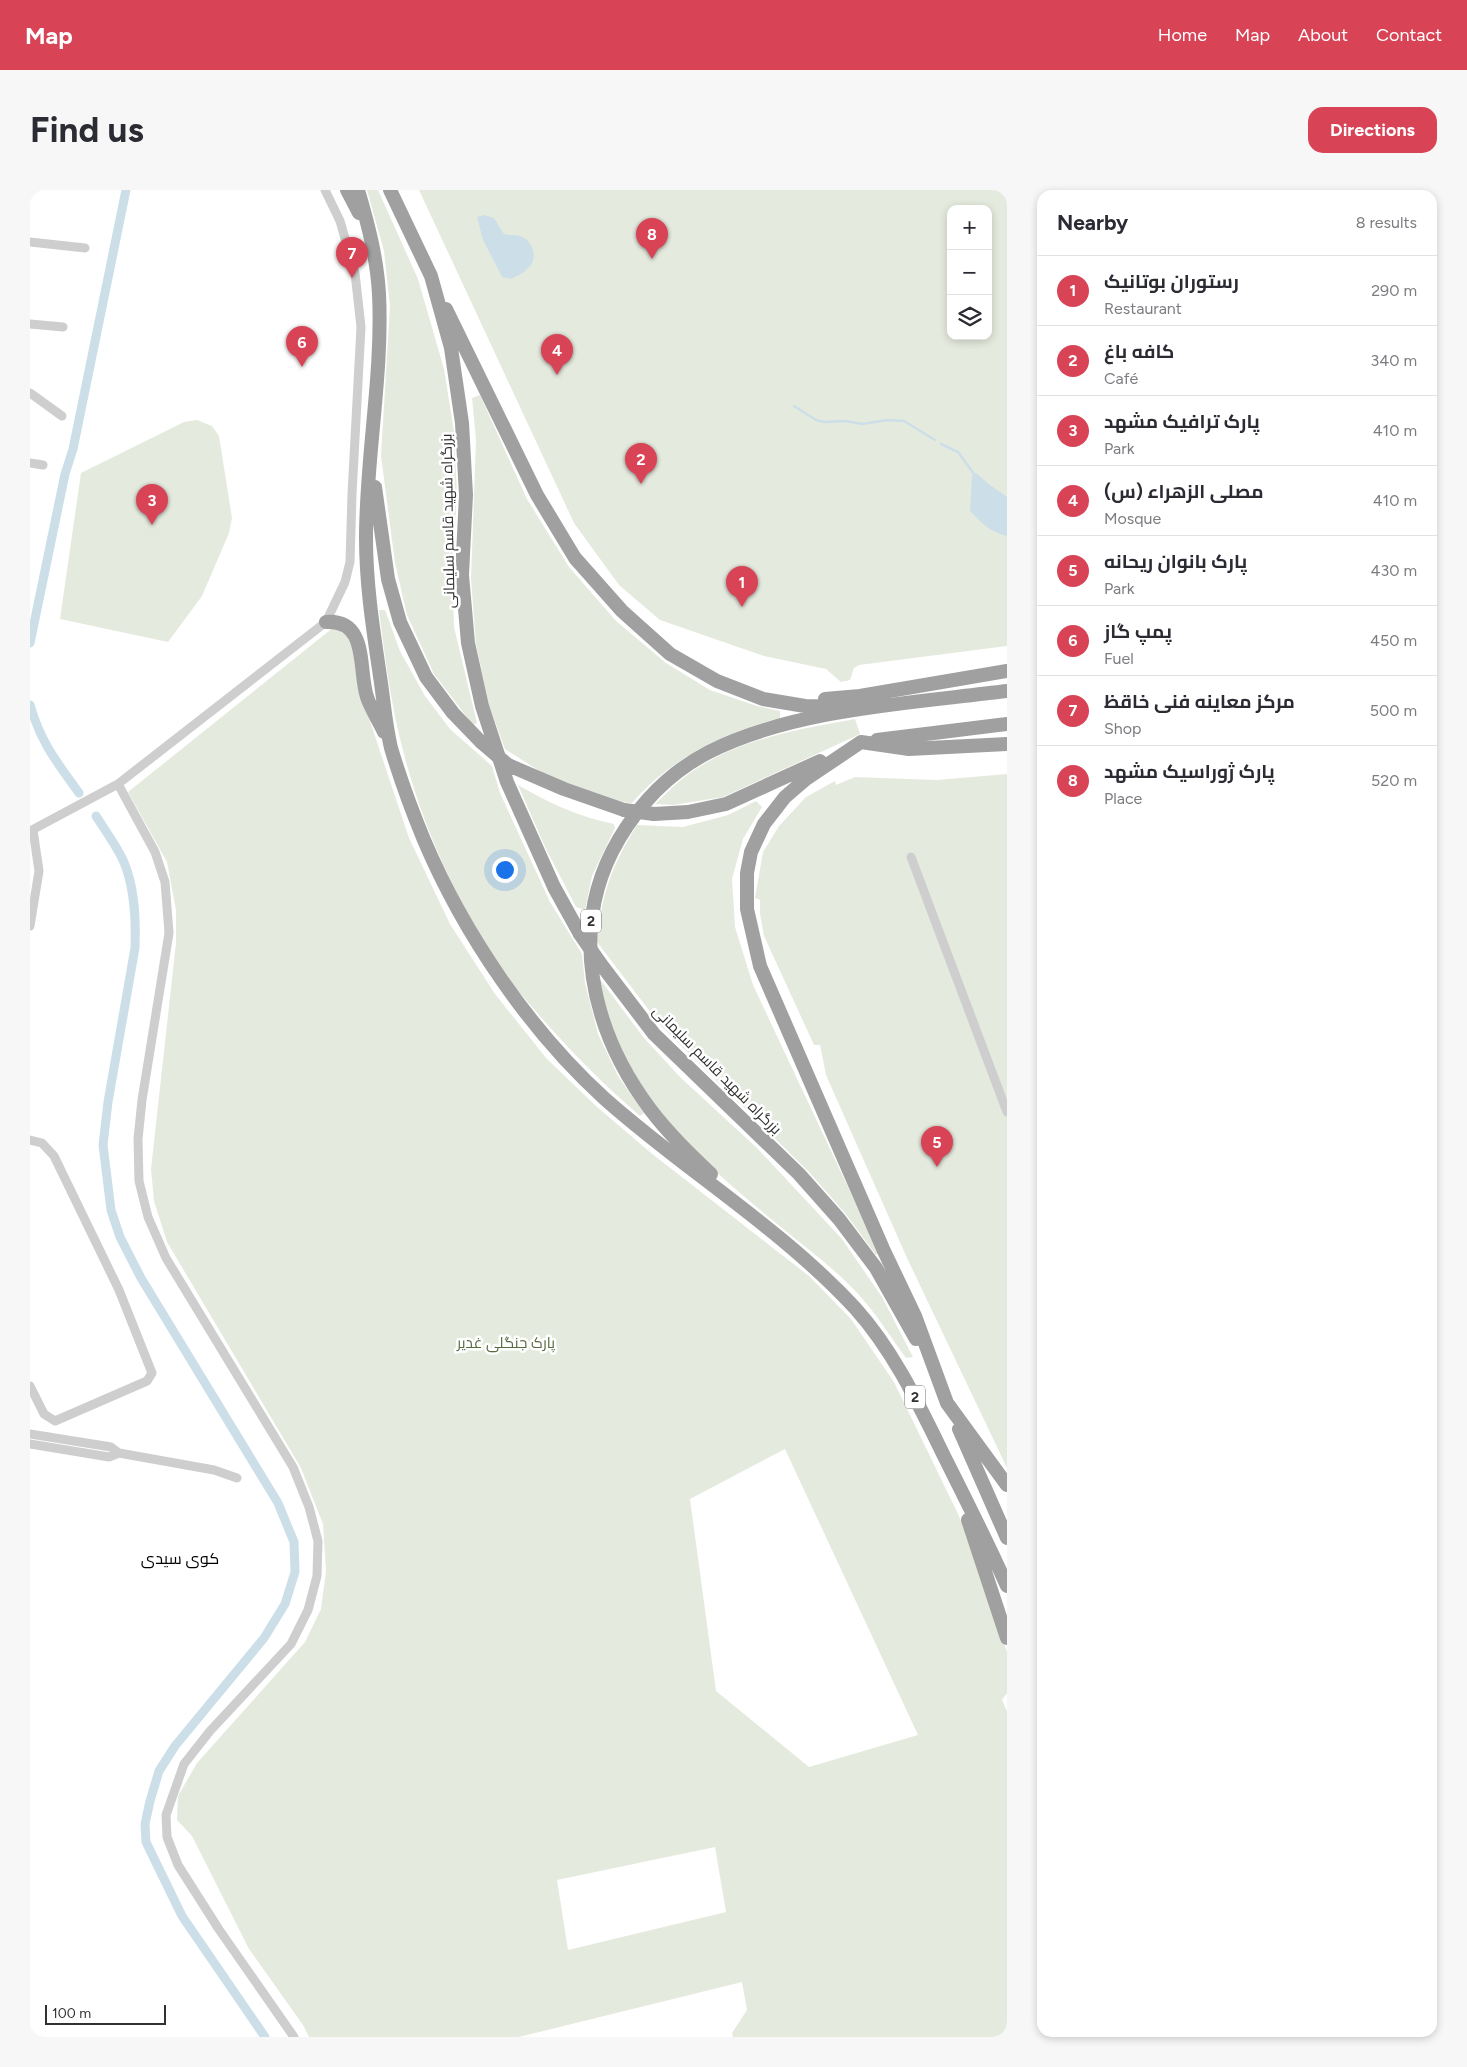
<!DOCTYPE html>
<html lang="en">
<head>
<meta charset="utf-8">
<style>
  body { margin:0; font-family:Figtree,Cairo,sans-serif; background:#f7f7f7; color:#2b2b33 }
  .controls { position:absolute; right:15px; top:15px; display:grid; overflow:hidden; border-radius:10px; box-shadow:0 2px 8px #0003 }
  .controls button { width:45px; height:45px; display:grid; place-items:center; padding:0; border:0; border-bottom:1px solid #e1e1e2; background:#fff; color:#2b2b33; font:25px sans-serif }
  .scale { position:absolute; left:15px; bottom:12px; width:121px; box-sizing:border-box; padding-left:5px; border:2px solid #313131; border-top:0; font-size:14px; line-height:18px; white-space:nowrap; color:#313131; -webkit-text-stroke:4px #fff; paint-order:stroke }
  .you { position:absolute; left:474px; top:679px; width:18px; height:18px; margin:-12px; border:4px solid #fff; border-radius:50%; background:#1a73e8; box-shadow:0 0 0 8px #1a73e833 }
  .badge { display:grid; place-items:center; width:32px; height:32px; border-radius:50%; background:#d84456; color:#fff; font-size:16px; font-weight:700 }
  .pin { position:absolute; translate:-50% -41px; filter:drop-shadow(0 1px 2px #0008) }
  .pin::after { content:''; position:absolute; top:26px; width:18px; height:15px; background:inherit; clip-path:polygon(0 0,100% 0,50% 100%) }
  .list { margin:0; padding:0; list-style:none }
  h2 { display:flex; justify-content:space-between; align-items:center; height:65px; margin:0; padding:0 20px; font-size:21px }
  h2 small { font-size:16px; font-weight:400; color:#7c7c81 }
  .list li { display:grid; grid-template-columns:32px 1fr auto; gap:15px; align-items:center; box-sizing:border-box; height:70px; padding:0 20px; border-top:1px solid #e1e1e2 }
  .list b { display:block; font-size:19px; white-space:nowrap }
  .list p { margin:0; font-size:16px; white-space:nowrap; color:#7c7c81 }
  .list em { font-size:16px; font-style:normal; color:#7c7c81 }
  .icon { flex:none; width:28px; height:28px; fill:none; stroke:currentColor; stroke-width:2; stroke-linecap:round; stroke-linejoin:round }
  .map { position:relative; flex:none; width:977px; height:1847px; overflow:hidden; border-radius:15px }
  header { display:flex; align-items:center; gap:30px; box-sizing:border-box; height:70px; padding:0 25px; background:#d84456; color:#fff }
  header strong { font-size:24px }
  nav { display:flex; gap:28px; margin-inline-start:auto; font-size:18px }
  .intro { display:flex; align-items:center; justify-content:space-between; box-sizing:border-box; height:120px; padding:0 30px }
  h1 { margin:0; font-size:35px }
  .button { padding:12px 22px; border-radius:15px; background:#d84456; color:#fff; font-size:18px; font-weight:700 }
  main { display:flex; gap:30px; padding:0 30px }
  aside { flex:1; background:#fff; border-radius:15px; box-shadow:0 2px 8px #0003 }
  .map>svg:first-child { display:block }
</style>
</head>
<body>
<header>
<strong>Map</strong>
<nav><a>Home</a><a>Map</a><a>About</a><a>Contact</a></nav>
</header>
<div class="intro"><h1>Find us</h1><a class="button">Directions</a></div>
<main>
<div class="map">
<svg width="977" height="1847" viewBox="0 0 977 1847">
  <rect width="100%" height="100%" fill="#fff"/>
  <!-- green -->
  <path fill="#e5eade" fill-rule="evenodd" d="M337 0H348L388 89 414 179 424 242 427 306 422 379 424 437 447 533 443 535 404 484 377 425 365 373 351 266 360 116 354 61Z
    M389 0H977V456L829 475 824 478 820 490 811 492 796 479 734 466 630 430 589 395 544 333ZM921 19H958V146H921Z
    M450 205 497 309 539 377 586 431 636 473 680 500 727 516 750 521V528C693 543 641 568 602 613L588 612 547 599 514 584 475 559 459 515 446 454 441 389 446 250 442 208Z
    M167 230 182 236 189 246 202 328 199 343 172 406 138 452 30 429 51 283 154 232Z
    M349 420H355L370 461 395 506 420 539 462 576 470 603 520 712 552 764 555 793 568 844 588 886 614 923 610 926C574 895 540 861 509 825 499 813 488 802 480 790 427 716 388 629 368 540 359 500 354 460 349 420Z
    M304 437 323 449 333 510 379 648 420 734 465 804 517 869 566 916 621 963 779 1086 821 1129 864 1192 929 1326 961 1415 977 1462V1503L972 1510 977 1521V1847H703L702 1843 717 1820 712 1792 489 1847H279L273 1835 219 1759 162 1646 147 1630 148 1606 167 1573 275 1452 291 1419 296 1381 293 1334 271 1278 137 1052 124 1011 121 979 146 753V720L137 672 98 602ZM755 1259 888 1545 779 1577 686 1501 660 1309ZM685 1657 696 1722 538 1760 527 1690Z
    M825 529 830 544 693 607 643 615 625 614C635 605 645 594 656 586 706 549 765 540 825 529Z
    M977 584V1278L877 1068 796 885 790 855H784L734 746 730 724V710L725 708 733 662 749 636 776 607 805 591 806 595 825 587 907 590Z
    M488 595C519 613 549 627 584 634L585 638 562 686 555 720 546 717 515 657Z
    M726 611 732 617 713 649 702 689 705 737 723 795 849 1063 846 1065 815 1023 779 982 631 836 567 752C572 703 581 677 607 635L653 637 698 625Z
    M569 788 614 848 650 887 727 958 812 1049 852 1107 883 1167 876 1168C863 1150 850 1130 836 1113 812 1084 780 1061 752 1038 684 982 616 926 583 843 576 826 573 806 569 788Z"/>
  <!-- water -->
  <path fill="#ccdfe8" d="M454 25 464 28 474 44C480 46 485 44 490 46 503 50 509 69 498 78 494 83 487 86 481 89L472 87 453 50 447 27Z
    M946 283 960 295 977 307V346C959 342 952 333 940 321L942 285Z"/>
  <g fill="none" stroke-linecap="round" stroke-linejoin="round">
    <!-- stream -->
    <path stroke="#ccdfe8" stroke-width="2.5" d="M764 216 786 230 794 232 816 231 832 234 857 230 874 231 905 250
      M911 254 928 262 944 284"/>
    <!-- canal -->
    <path stroke="#ccdfe8" stroke-width="9" d="M0 453 35 284 43 259 96 0
      M0 515C11 553 26 571 49 603
      M66 626C75 640 86 655 93 670 105 697 106 729 105 758L78 912 73 955 81 1020 90 1047 111 1088 248 1313 264 1352 265 1382 255 1414 234 1448 145 1556 129 1581 120 1611 115 1634 116 1652 152 1726 235 1847"/>
    <!-- minor -->
    <path stroke="#cecece" stroke-width="9" d="M0 52 55 58
      M0 134 33 137
      M0 203 32 226
      M0 273 13 275
      M88 594 125 662 135 692 139 743 112 910 108 949 109 991 118 1027 136 1068 263 1277 279 1317 288 1351 287 1386 278 1420 261 1454 180 1541 154 1574 136 1625 137 1647 148 1675 188 1738 264 1847
      M0 641 88 594 296 432 315 392 320 372 322 304 331 137 325 83 310 31 295 0
      M881 667 977 922
      M0 736 9 681 3 640
      M0 950 12 953 24 966 89 1100 122 1183 117 1191 25 1231 14 1224 0 1196
      M0 1244 81 1257 89 1263 184 1280 207 1288
      M0 1254 79 1267 89 1263
      M0 1846 1 1847"/>
    <!-- trunk -->
    <path stroke="#a0a0a0" stroke-width="14" d="M317 0 329 23
      M328 0C338 34 347 68 349 104 353 185 336 266 336 348 336 397 344 445 351 493 354 515 356 537 361 558 370 588 382 621 394 650 434 744 499 840 575 909 656 981 751 1038 825 1118 863 1160 888 1213 913 1264 935 1308 957 1351 977 1396
      M360 0 401 86 421 158 432 233 436 305 432 385 438 453 452 516 477 592 524 697 550 744
      M416 119 507 305 545 368 592 421 640 464 687 491 733 509 775 516 811 517
      M345 297 358 389 370 432 396 487 423 523 451 552
      M296 432C339 429 328 480 337 507 341 519 349 531 354 542
      M795 509 830 506 977 481
      M847 550 977 534
      M977 554 879 559 831 552 776 589 755 607 734 634 721 662 717 683V719L730 776 854 1061 885 1126 917 1213 977 1295
      M478 575 534 599 594 620
      M624 624 658 622 696 614 790 571
      M570 773 624 844 769 984 809 1029 846 1078 886 1149
      M681 984C660 964 638 943 620 919 561 840 537 737 589 649 611 612 640 582 679 562 763 519 883 513 977 501
      M929 1239 977 1348
      M938 1330 977 1448"/>
    <!-- trunk-bridge -->
    <path stroke="#a0a0a0" stroke-width="14" d="M451 552 478 575
      M594 620 624 624
      M550 744 570 773"/>
  </g>
  <g text-anchor="middle" stroke-width="5" stroke-linejoin="round" paint-order="stroke">
    <!-- shield labels -->
    <g fill="#fff" stroke="#6f6f6f" stroke-width="1">
      <rect x="551" y="719.5" width="20" height="23" rx="4"/>
      <rect x="875" y="1195.5" width="20" height="23" rx="4"/>
    </g>
    <g font-size="14" font-weight="bold" fill="#313131">
      <text x="561" y="736">2</text>
      <text x="885" y="1212">2</text>
    </g>
    <!-- street labels -->
    <g font-size="15" fill="#313131" stroke="#fff">
      <text transform="translate(418 331) rotate(-91)" y="5">بزرگراه شهید قاسم سلیمانی</text>
      <text transform="translate(687 880) rotate(45)" y="5">بزرگراه شهید قاسم سلیمانی</text>
    </g>
    <!-- park labels -->
    <g font-size="15" fill="#576a42" stroke="#fff">
      <text x="476" y="1158">پارک جنگلی غدیر</text>
    </g>
    <!-- neighbourhood labels -->
    <g font-size="16" fill="#000" stroke="#fff">
      <text x="150" y="1374">کوی سیدی</text>
    </g>
  </g>
</svg>
<div class="controls">
<button>+</button>
<button>−</button>
<button><svg class="icon" aria-label="layers" viewBox="0 0 24 24"><path d="M12 4l9 5-9 5-9-5zM3 14l9 5 9-5"/></svg></button>
</div>
<div class="scale">100 m</div>
<div class="you"></div>
<div class="pin badge" style="left:712px;top:417px">1</div>
<div class="pin badge" style="left:611px;top:294px">2</div>
<div class="pin badge" style="left:122px;top:335px">3</div>
<div class="pin badge" style="left:527px;top:185px">4</div>
<div class="pin badge" style="left:907px;top:977px">5</div>
<div class="pin badge" style="left:272px;top:177px">6</div>
<div class="pin badge" style="left:322px;top:88px">7</div>
<div class="pin badge" style="left:622px;top:69px">8</div>
</div>
<aside>
<h2>Nearby<small>8 results</small></h2>
<ul class="list">
<li><span class="badge">1</span><div><b>رستوران بوتانیک</b><p>Restaurant</p></div><em>290 m</em></li>
<li><span class="badge">2</span><div><b>کافه باغ</b><p>Café</p></div><em>340 m</em></li>
<li><span class="badge">3</span><div><b>پارک ترافیک مشهد</b><p>Park</p></div><em>410 m</em></li>
<li><span class="badge">4</span><div><b>مصلی الزهراء (س)</b><p>Mosque</p></div><em>410 m</em></li>
<li><span class="badge">5</span><div><b>پارک بانوان ریحانه</b><p>Park</p></div><em>430 m</em></li>
<li><span class="badge">6</span><div><b>پمپ گاز</b><p>Fuel</p></div><em>450 m</em></li>
<li><span class="badge">7</span><div><b>مرکز معاینه فنی خاقظ</b><p>Shop</p></div><em>500 m</em></li>
<li><span class="badge">8</span><div><b>پارک ژوراسیک مشهد</b><p>Place</p></div><em>520 m</em></li>
</ul>
</aside>
</main>
</body>
</html>
